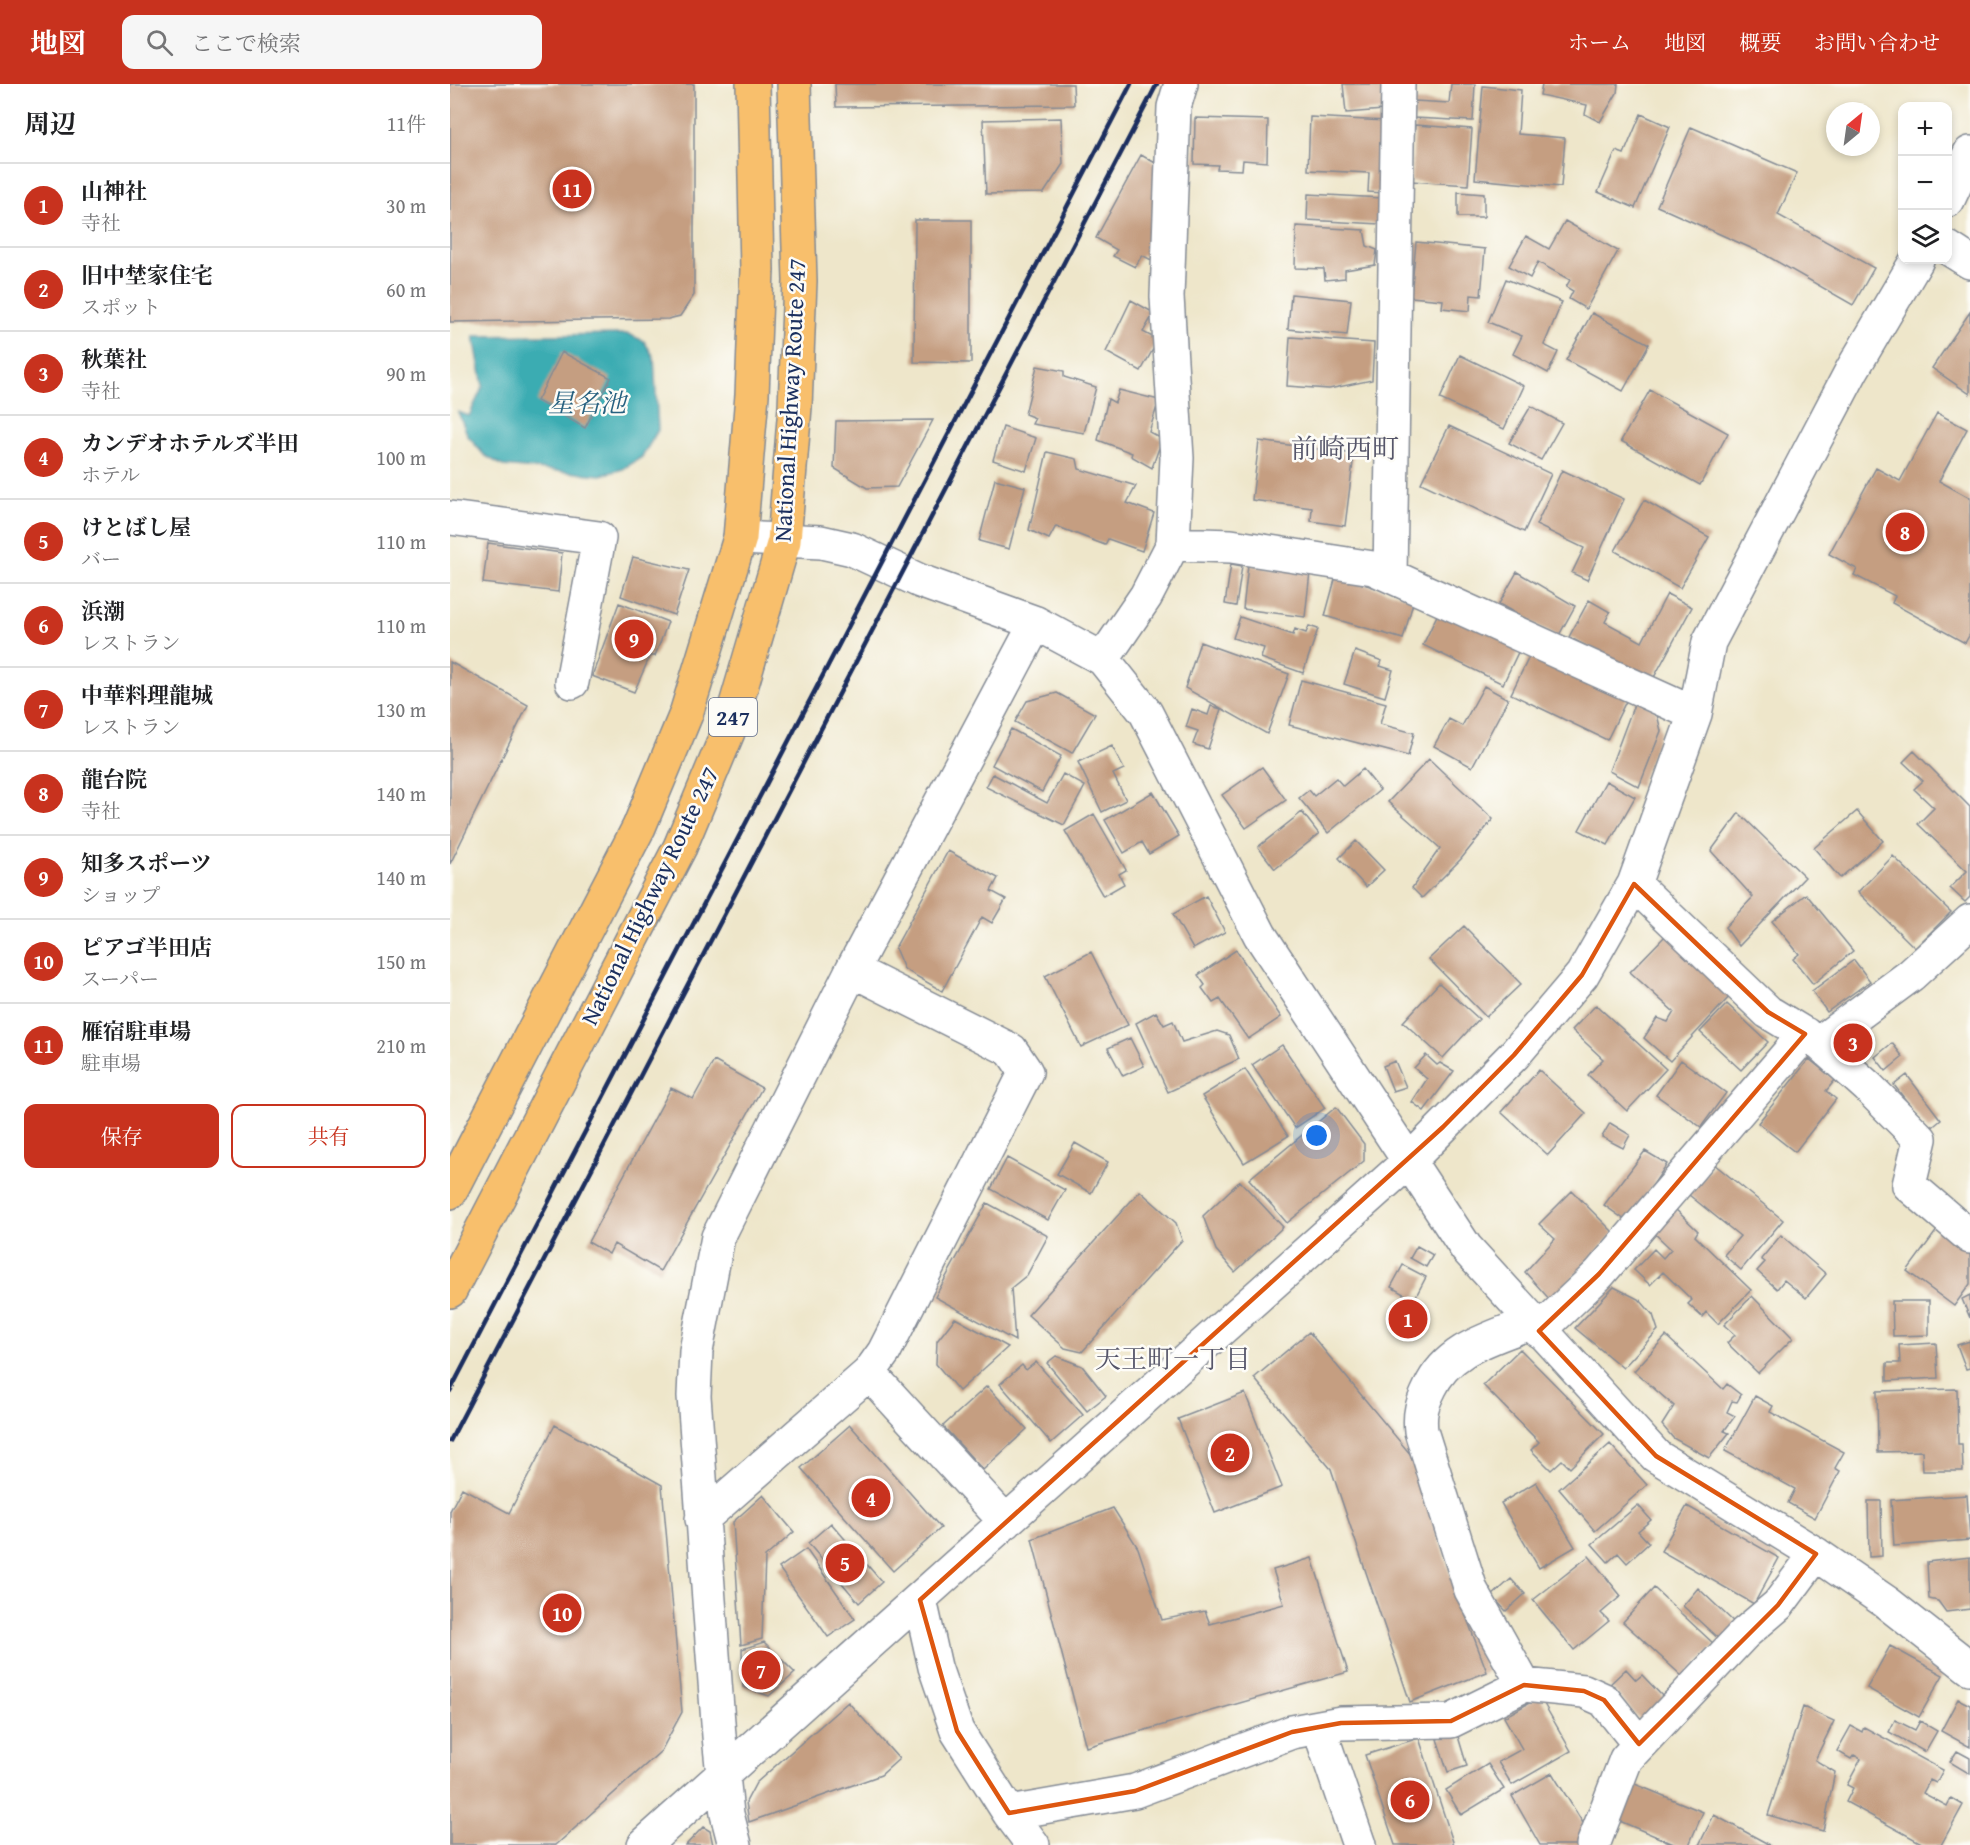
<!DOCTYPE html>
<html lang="ja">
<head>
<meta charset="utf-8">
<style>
  body { margin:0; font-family:"Gentium Book Plus","Noto Serif JP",serif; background:#f6f6f6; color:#202124 }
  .controls { position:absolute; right:18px; top:18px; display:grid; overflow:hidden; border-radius:12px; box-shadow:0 3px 9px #0003 }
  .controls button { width:54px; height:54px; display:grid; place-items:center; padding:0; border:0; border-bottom:2px solid #e0e0e0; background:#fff; color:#202124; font:30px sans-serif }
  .compass { position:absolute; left:1376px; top:18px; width:54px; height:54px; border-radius:50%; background:#fff; box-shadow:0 3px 9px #0003; rotate:29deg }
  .you { position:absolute; left:867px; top:1052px; width:21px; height:21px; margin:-15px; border:4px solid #fff; border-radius:50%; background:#1a73e8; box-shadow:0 0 0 9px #1a73e833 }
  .badge { display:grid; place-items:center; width:39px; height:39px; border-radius:50%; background:#c8321e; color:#fff; font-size:20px; font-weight:700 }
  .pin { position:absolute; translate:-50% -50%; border:3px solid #fff; box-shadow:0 2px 6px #0006 }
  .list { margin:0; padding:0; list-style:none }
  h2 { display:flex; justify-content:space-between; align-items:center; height:78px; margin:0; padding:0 24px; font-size:26px }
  h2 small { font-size:20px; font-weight:400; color:#757577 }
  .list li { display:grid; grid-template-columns:39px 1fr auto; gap:18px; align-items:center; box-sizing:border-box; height:84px; padding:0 24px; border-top:2px solid #e0e0e0 }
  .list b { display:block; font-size:22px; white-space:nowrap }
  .list p { margin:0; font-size:20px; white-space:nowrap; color:#757577 }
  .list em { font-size:20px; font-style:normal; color:#757577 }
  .actions { display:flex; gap:12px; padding:18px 24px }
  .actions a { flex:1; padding:14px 0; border:2px solid #c8321e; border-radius:12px; text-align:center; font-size:21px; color:#c8321e }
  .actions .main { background:#c8321e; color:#fff }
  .icon { flex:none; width:33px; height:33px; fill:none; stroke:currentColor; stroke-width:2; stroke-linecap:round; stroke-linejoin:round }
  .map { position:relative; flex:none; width:1520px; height:1761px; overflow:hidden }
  header { display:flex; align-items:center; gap:36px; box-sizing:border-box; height:84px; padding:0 30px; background:#c8321e; color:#fff }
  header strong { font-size:28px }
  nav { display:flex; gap:33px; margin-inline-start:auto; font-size:21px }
  .search { width:420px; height:54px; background:#f6f6f6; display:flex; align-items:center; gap:15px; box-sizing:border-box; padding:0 21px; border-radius:12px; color:#757577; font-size:22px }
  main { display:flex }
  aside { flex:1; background:#fff }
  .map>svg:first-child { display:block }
</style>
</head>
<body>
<header>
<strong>地図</strong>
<div class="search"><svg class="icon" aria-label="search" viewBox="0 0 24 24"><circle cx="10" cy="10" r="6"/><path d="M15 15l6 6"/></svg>ここで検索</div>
<nav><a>ホーム</a><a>地図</a><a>概要</a><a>お問い合わせ</a></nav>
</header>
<main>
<aside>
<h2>周辺<small>11件</small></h2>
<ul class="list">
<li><span class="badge">1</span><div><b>山神社</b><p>寺社</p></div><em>30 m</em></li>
<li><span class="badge">2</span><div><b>旧中埜家住宅</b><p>スポット</p></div><em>60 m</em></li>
<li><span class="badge">3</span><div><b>秋葉社</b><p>寺社</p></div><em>90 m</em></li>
<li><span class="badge">4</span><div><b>カンデオホテルズ半田</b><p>ホテル</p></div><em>100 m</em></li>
<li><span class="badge">5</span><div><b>けとばし屋</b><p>バー</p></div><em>110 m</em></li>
<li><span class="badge">6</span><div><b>浜潮</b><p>レストラン</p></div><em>110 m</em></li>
<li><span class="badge">7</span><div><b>中華料理龍城</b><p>レストラン</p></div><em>130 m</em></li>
<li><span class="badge">8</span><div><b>龍台院</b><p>寺社</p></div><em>140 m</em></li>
<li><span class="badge">9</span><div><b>知多スポーツ</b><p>ショップ</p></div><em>140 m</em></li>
<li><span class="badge">10</span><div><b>ピアゴ半田店</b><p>スーパー</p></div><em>150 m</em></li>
<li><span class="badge">11</span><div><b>雁宿駐車場</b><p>駐車場</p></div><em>210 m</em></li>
</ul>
<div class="actions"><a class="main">保存</a><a>共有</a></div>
</aside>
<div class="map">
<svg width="1520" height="1761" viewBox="0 0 1520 1761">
  <rect width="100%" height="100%" fill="#fdfcf7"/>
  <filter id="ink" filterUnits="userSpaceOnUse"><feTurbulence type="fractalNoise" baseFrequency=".0167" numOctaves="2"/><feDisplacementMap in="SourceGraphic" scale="12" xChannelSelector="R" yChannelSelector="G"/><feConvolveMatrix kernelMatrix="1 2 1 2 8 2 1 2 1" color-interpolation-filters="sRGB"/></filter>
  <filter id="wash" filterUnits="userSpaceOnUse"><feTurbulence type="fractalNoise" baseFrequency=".008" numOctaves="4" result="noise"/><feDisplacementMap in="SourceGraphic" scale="24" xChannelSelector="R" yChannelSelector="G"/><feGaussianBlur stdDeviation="1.35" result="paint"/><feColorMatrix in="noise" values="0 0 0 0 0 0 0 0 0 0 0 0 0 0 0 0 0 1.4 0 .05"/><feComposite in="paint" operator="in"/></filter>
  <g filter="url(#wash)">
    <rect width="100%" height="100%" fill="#eee6ca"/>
    <!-- water -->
    <path fill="#3aacb2" stroke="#2a6e88" stroke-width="1.5" d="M178 250 194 257 204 273 208 346 192 373 173 385 151 391 53 382 34 371 18 352 8 328 19 332 33 302 24 252Z"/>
    <g id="blocks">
      <!-- building -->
      <path fill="#c59e81" d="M0 0H244V211L230 232 218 235 0 238Z
        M385 0H623L624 21 386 23Z
        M893 0H931L933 26 896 29Z
        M1001 0H1025L1023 37 964 34 965 17 999 19Z
        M1092 0H1168L1167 9 1150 38 1135 30 1137 21 1090 11Z
        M1033 2 1071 6 1068 50 1115 54 1111 103 1025 95Z
        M1191 30 1220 43 1185 124 1148 108 1166 67 1174 70Z
        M860 33 936 37 932 109 918 108 919 89 858 86Z
        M611 34 613 80 594 109 536 110 533 36Z
        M745 34 818 36 817 78 793 76 792 86 767 85 768 81 744 80Z
        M965 41 1022 45 1018 101 961 97Z
        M1241 43 1347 89 1328 131 1424 184 1403 221 1312 169 1207 122Z
        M691 71 709 81 705 178 692 171 685 183 663 172 667 166 646 154Z
        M1008 108 1034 110V133H1008Z
        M858 110 932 114 930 140 857 136Z
        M465 136H521V279L464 278Z
        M1115 137 1168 167 1136 225 1119 215 1123 207 1116 203 1120 196 1088 178 1080 194 1059 182 1076 152 1099 165Z
        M846 142 914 146 917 162 927 166 925 181 895 186V194L875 196 874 185 845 184Z
        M966 158 1035 165 1031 212 1021 211 1020 227 992 224 993 216 961 213Z
        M1056 195 1112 218 1094 261 1108 268 1098 289 1063 270 1072 252 1038 238Z
        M841 210 901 216 897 251 838 245Z
        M681 216 704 229 693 248 708 256 691 287 656 268Z
        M1520 228V310L1482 284Z
        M1142 229 1199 260 1173 307 1116 276Z
        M840 253 924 259 922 296 879 305 837 302Z
        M112 268 161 294 135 344 87 317Z
        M1010 271 1074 302 1054 345 990 315Z
        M587 282 614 287V293L646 303 634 349 582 340 585 334 575 330Z
        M669 306 709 316 699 348 712 355 702 384 681 372 682 369 648 356 658 315 665 319Z
        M1200 306 1278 349 1250 401 1171 357Z
        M1081 322 1112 339 1091 376 1059 359Z
        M1487 329 1517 345 1489 397 1520 414V550L1515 559 1442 519 1445 512 1404 491 1407 485 1379 470 1426 384 1450 397Z
        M483 336 447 403 417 404 384 384 386 337Z
        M999 342 1101 390 1074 448 971 399Z
        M553 343 586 354 576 387 543 376Z
        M809 357 904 370 895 442 861 437 862 424 802 416Z
        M597 368 627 375 629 385 686 402 677 419 704 429 692 467 658 455 655 461 606 442 599 455 579 446Z
        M1112 386 1174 415 1137 496 1122 489 1134 464 1086 441Z
        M545 395 575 403 559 465 529 457Z
        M1194 416 1259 453 1230 504 1165 467Z
        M38 459 112 469 108 508 33 499Z
        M183 473 239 486 224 531 171 512Z
        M781 480 792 482 786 522 775 520Z
        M798 481 860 488 855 533 793 525Z
        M1067 488 1125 522 1108 553 1049 520Z
        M886 492 964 515 953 555 875 532Z
        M1217 510 1242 523 1202 597 1119 553 1139 516 1160 528 1155 538 1192 558Z
        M169 519 218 538 205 572H200L184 608 142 592Z
        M991 523 1071 562 1053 600 973 561Z
        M790 533 843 551 845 545 856 549 859 542 868 545 853 589 811 574 814 564 783 554Z
        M750 558 839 590 817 650 735 604Z
        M905 567 932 577 930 582 943 586 935 613 894 600Z
        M1082 567 1178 613 1157 656 1061 610Z
        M0 578 78 621 0 780Z
        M851 596 936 619 930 640 964 649 958 672 839 641Z
        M1034 602 1058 615 1022 683 984 662 999 635 1012 642Z
        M607 609 645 630 622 669 565 638 577 617Z
        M1186 615 1206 626 1211 647 1189 703 1159 687Z
        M761 622 771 625 758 665 743 660 748 647 736 643 742 625 758 631Z
        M561 645 611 672 592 708 542 681Z
        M662 662 674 685 663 690 676 716 652 728 628 678Z
        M1464 667 1520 723V813L1515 818 1500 804 1517 787 1468 740 1484 724 1464 705 1473 697 1453 678Z
        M979 675 1043 735 1011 775 972 814 962 804 990 764 938 718Z
        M812 683 836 716 796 744 772 711Z
        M913 685 930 706 878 749 849 714 859 706 864 712 886 694 893 702Z
        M543 690 597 719 613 690 635 702 614 741 536 703Z
        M1156 697 1185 713 1158 761 1129 746Z
        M703 708 729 752 699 770 692 758 674 769 655 736Z
        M1407 727 1433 757 1390 794 1364 764Z
        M852 728 869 750 825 785 808 763Z
        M1289 729 1355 793 1289 862 1275 843 1303 813 1261 767Z
        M644 730 676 786 669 790 674 800 653 812 615 747Z
        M906 757 934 786 916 803 889 774Z
        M498 767 548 794 541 807 556 815 542 839 532 833 492 907 454 885 445 864Z
        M1443 772 1501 828 1465 864 1408 808Z
        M1356 810 1403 867 1363 900 1343 875 1349 870 1322 837Z
        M756 812 775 848 743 865 723 830Z
        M1014 842 1071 900 1036 933 979 875Z
        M1217 850 1280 912 1220 977 1194 954 1207 934 1218 938 1224 928 1180 888Z
        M786 866 831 933 798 955 770 915 763 919 752 904 755 901 748 891Z
        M641 868 678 941 631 963 595 892Z
        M1404 876 1420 897 1377 928 1362 907Z
        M989 899 1029 935 993 974 953 938Z
        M1277 920 1318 958 1291 986 1250 948Z
        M1146 921 1216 985 1177 1027 1138 991 1153 975 1122 946Z
        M706 928 714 941 723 937 732 958 767 947 779 951 789 975 718 1008 686 939Z
        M1401 946 1414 966 1404 973 1391 952Z
        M680 954 694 982 673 992 658 964Z
        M1442 959 1453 973 1436 987 1425 973Z
        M832 961 875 1024 845 1044 802 981Z
        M976 971 987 981 990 979 1004 987 974 1027 962 1018 977 995 964 984Z
        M1359 975 1385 996 1376 1007 1386 1015 1345 1068 1308 1039Z
        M1231 976 1276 1009 1251 1043 1206 1011Z
        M264 977 312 1004 210 1187 164 1160 159 1170 138 1158 221 1004 243 1015Z
        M945 977 956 1003 943 1007 933 982Z
        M795 985 838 1052 794 1079 752 1012Z
        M1089 986 1136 1029 1098 1071 1051 1028Z
        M1457 991 1491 1036 1479 1046 1444 1001Z
        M886 1023 914 1060V1077L837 1139 799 1095Z
        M1160 1039 1180 1051 1173 1064 1152 1053Z
        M625 1059 658 1078 641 1109 607 1090Z
        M1195 1067 1217 1080 1178 1138 1154 1121Z
        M557 1074 615 1106 598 1136 541 1105Z
        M1264 1080 1333 1136 1291 1186 1274 1171 1290 1152 1239 1111Z
        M790 1097 833 1143 785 1188 766 1166 753 1132Z
        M690 1107 726 1139 732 1156 632 1268 615 1264 578 1231Z
        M1122 1107 1164 1149 1101 1217 1075 1188 1105 1155 1089 1140Z
        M537 1119 598 1152 577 1191 561 1204 565 1257 485 1213Z
        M1223 1123 1248 1147 1245 1152 1301 1206 1268 1240 1256 1228 1252 1233 1238 1220 1242 1216 1213 1188 1200 1201 1184 1186 1204 1165 1213 1174 1221 1165 1201 1146Z
        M1490 1142 1520 1164V1200L1504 1222 1457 1187Z
        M1331 1151 1376 1190 1356 1214 1334 1196 1327 1205 1307 1187 1315 1178 1311 1175Z
        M967 1162 983 1171 976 1183 960 1174Z
        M953 1181 976 1193 964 1216 941 1203Z
        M1164 1203 1190 1216 1203 1231 1208 1246 1173 1284 1125 1244Z
        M1520 1211V1234L1512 1215Z
        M1302 1212 1343 1254 1308 1289 1277 1259 1285 1251 1274 1241Z
        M1442 1217H1479V1251L1443 1252Z
        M505 1234 558 1263 509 1307 486 1280 487 1257Z
        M859 1248 961 1371 1002 1495 1037 1588 960 1618 881 1385 804 1294Z
        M1216 1252 1273 1305 1277 1300 1291 1311 1287 1318 1282 1317 1277 1328 1285 1332 1274 1347 1279 1349 1259 1374 1223 1354 1212 1341 1224 1322 1184 1287Z
        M1520 1257V1284L1516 1285 1507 1261Z
        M1486 1259 1488 1294 1437 1297V1279H1450L1449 1261Z
        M1070 1265 1154 1350 1120 1384 1112 1376 1101 1386 1081 1366 1089 1358 1033 1301Z
        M606 1272 632 1282 656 1312 637 1327 597 1279Z
        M586 1278 633 1331 601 1359 550 1300 572 1281 576 1286Z
        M537 1302 577 1345 533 1386 493 1342Z
        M1507 1305 1508 1360H1512L1513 1387H1473L1472 1367 1428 1368 1427 1307Z
        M795 1309 832 1403 765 1429 728 1335Z
        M1305 1312 1323 1322 1320 1328 1394 1368 1385 1384 1390 1387 1365 1434 1338 1419 1345 1405 1275 1367Z
        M105 1341 212 1401 232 1628 211 1667 106 1761H0V1427L12 1404 59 1429Z
        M400 1341 491 1444 443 1487 351 1384Z
        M1160 1360 1197 1401 1145 1447 1109 1405Z
        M1086 1398 1125 1463 1089 1484 1051 1419Z
        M313 1411 344 1448 315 1473 312 1555 291 1561 283 1438Z
        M1517 1411 1520 1456 1444 1462 1441 1416Z
        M1418 1417H1431L1432 1472 1419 1473Z
        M1188 1421 1201 1436 1188 1447 1199 1459 1177 1479 1168 1469 1158 1478 1142 1460Z
        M1237 1422 1329 1474 1304 1520 1211 1467Z
        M663 1424 688 1464 712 1536 755 1527 760 1540 834 1520 823 1486 862 1474 898 1588 636 1663 582 1455Z
        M381 1439 432 1498 409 1519 358 1459Z
        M356 1465 405 1535 378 1553 329 1484Z
        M1139 1472 1171 1512 1151 1529 1159 1537 1124 1566 1083 1516Z
        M1520 1473V1525L1496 1528 1488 1517 1479 1515 1477 1478Z
        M1061 1495 1075 1510 1056 1527 1042 1512Z
        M1204 1504 1265 1561 1234 1594 1173 1538Z
        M1248 1504 1287 1541 1272 1558 1233 1522Z
        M314 1558 345 1589 319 1612 293 1603 292 1565Z
        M1440 1562 1493 1591 1469 1633 1417 1604Z
        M1176 1585 1186 1596 1192 1591 1216 1616 1192 1638 1159 1601Z
        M1090 1613 1121 1667 1062 1701 1048 1678 1072 1665 1054 1633Z
        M1508 1615 1520 1621V1663L1491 1647Z
        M398 1618 449 1675 431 1691 299 1738 296 1718 306 1699Z
        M1353 1623 1384 1637 1365 1676 1385 1688 1373 1747 1318 1731Z
        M1445 1636 1465 1646 1470 1637 1487 1647 1475 1668 1439 1648Z
        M1401 1642 1412 1648 1414 1643 1493 1686 1486 1699 1480 1696 1473 1709 1497 1722 1501 1714 1513 1721 1491 1761H1475L1396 1718 1403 1704 1397 1701 1411 1675 1404 1671 1401 1675 1387 1667Z
        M1007 1649 1017 1682 998 1688 987 1655Z
        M969 1654 1004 1761H945L915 1671Z
        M1507 1667 1520 1674V1690L1500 1678Z
        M1038 1680 1054 1705 1011 1731 996 1706Z
        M1102 1689 1138 1747 1131 1761H1090L1062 1712Z
        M1180 1698 1253 1728 1239 1761H1226L1165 1735Z
        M1264 1731 1320 1761H1249Z
        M253 1743 260 1747 263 1761H236Z"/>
    </g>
  </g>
  <g filter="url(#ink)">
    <use href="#blocks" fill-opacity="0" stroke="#848a94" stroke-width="1.5"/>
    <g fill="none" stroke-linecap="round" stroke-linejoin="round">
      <defs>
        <path id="minor" d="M1498 116 1520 69
          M1498 164 1520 178
          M0 434 149 454 122 598
          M290 454 371 458 402 465 470 497 586 539 653 575 696 629 810 851 1016 1164 1206 1372 1366 1470 1436 1518 1520 1584
          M723 460 781 462 923 484 1245 630
          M940 491 948 0
          M653 575 696 512 723 460 727 374 717 213 724 23 731 0
          M1184 800 1318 928 1369 959 1418 1003 1470 1055 1459 1101 1520 1153
          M1369 959 1461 891 1520 837
          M1089 1247 1149 1190 1355 950
          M419 1289 556 1438
          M252 1435 419 1289 434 1268 576 988 561 966 402 886
          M470 1516 485 1583 507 1647 559 1729
          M1074 1601 1021 1506 971 1347C969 1329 972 1320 980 1304 999 1263 1042 1255 1081 1238
          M869 1644 909 1761
          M194 1761 958 1078 1064 971 1132 891 1184 800 1245 630 1259 558 1402 286 1467 176
          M285 1761 277 1730 269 1652 244 1312 246 1267 268 1153 402 886 586 539
          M583 1761 559 1729 685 1707 842 1648 891 1639 1001 1637 1074 1601 1134 1607 1154 1616 1189 1660
          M1143 1761 1176 1675 1295 1549 1328 1521 1366 1470"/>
        <path id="highway" d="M0 1108 189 743 236 630 290 454 302 311 307 186 303 0
          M0 1207 230 763 278 648 334 457 345 323 350 197 344 0"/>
      </defs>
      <!-- minor casing -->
      <use href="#minor" stroke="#848a94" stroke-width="36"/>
      <!-- highway casing -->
      <use href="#highway" stroke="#848a94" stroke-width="36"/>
      <!-- minor -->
      <use href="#minor" stroke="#fff" stroke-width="33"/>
      <!-- highway -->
      <use href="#highway" stroke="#f8bf6c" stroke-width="33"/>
      <!-- rail -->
      <path stroke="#1b2f5e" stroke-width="4.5" d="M0 1307 681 0
        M0 1357 707 0"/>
    </g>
  </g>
  <!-- marked area -->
  <path fill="none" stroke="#de5710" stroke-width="4.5" stroke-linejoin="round" d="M1184 800 1318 928 1355 950 1149 1190 1089 1247 1206 1372 1366 1470 1328 1521 1189 1660 1154 1616 1134 1607 1074 1601 1001 1637 891 1639 842 1648 685 1707 559 1729 507 1647 470 1516 993 1043 1064 971 1132 891Z"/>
  <g text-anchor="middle" stroke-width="5" stroke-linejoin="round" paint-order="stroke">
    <!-- shield labels -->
    <rect fill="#fdfcf7" stroke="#5f6c8c" stroke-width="1.5" x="259" y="614" width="48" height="38" rx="4.5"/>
    <g font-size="22" font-weight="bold" fill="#1b2f5e">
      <text x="283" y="641">247</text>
    </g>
    <!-- street labels -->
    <g font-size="24" fill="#1b2f5e" stroke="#fdfcf7">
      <text transform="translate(340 316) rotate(-87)" y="8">National Highway Route 247</text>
      <text transform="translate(200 812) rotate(-64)" y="8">National Highway Route 247</text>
    </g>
    <!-- water labels -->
    <g font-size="26" font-style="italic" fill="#276180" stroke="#fdfcf7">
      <text x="137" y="328">星名池</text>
    </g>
    <!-- neighbourhood labels -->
    <g font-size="26" fill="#56566a" stroke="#fdfcf7">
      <text x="723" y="1284">天王町一丁目</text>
    </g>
    <!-- quarter labels -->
    <g font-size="27" fill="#56566a" stroke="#fdfcf7">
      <text x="895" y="374">前崎西町</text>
    </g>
  </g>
</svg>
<div class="controls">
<button>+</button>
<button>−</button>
<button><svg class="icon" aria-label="layers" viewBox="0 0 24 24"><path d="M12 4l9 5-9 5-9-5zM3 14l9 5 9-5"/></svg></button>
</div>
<svg class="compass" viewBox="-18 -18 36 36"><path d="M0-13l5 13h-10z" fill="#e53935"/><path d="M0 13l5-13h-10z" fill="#757577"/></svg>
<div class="you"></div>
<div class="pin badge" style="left:958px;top:1235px">1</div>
<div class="pin badge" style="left:780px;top:1369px">2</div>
<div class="pin badge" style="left:1403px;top:959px">3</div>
<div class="pin badge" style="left:421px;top:1414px">4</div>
<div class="pin badge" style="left:395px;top:1479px">5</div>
<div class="pin badge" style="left:960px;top:1716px">6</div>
<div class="pin badge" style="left:311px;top:1586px">7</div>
<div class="pin badge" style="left:1455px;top:448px">8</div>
<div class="pin badge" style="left:184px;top:555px">9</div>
<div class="pin badge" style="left:112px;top:1529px">10</div>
<div class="pin badge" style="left:122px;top:105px">11</div>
</div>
</main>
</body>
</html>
